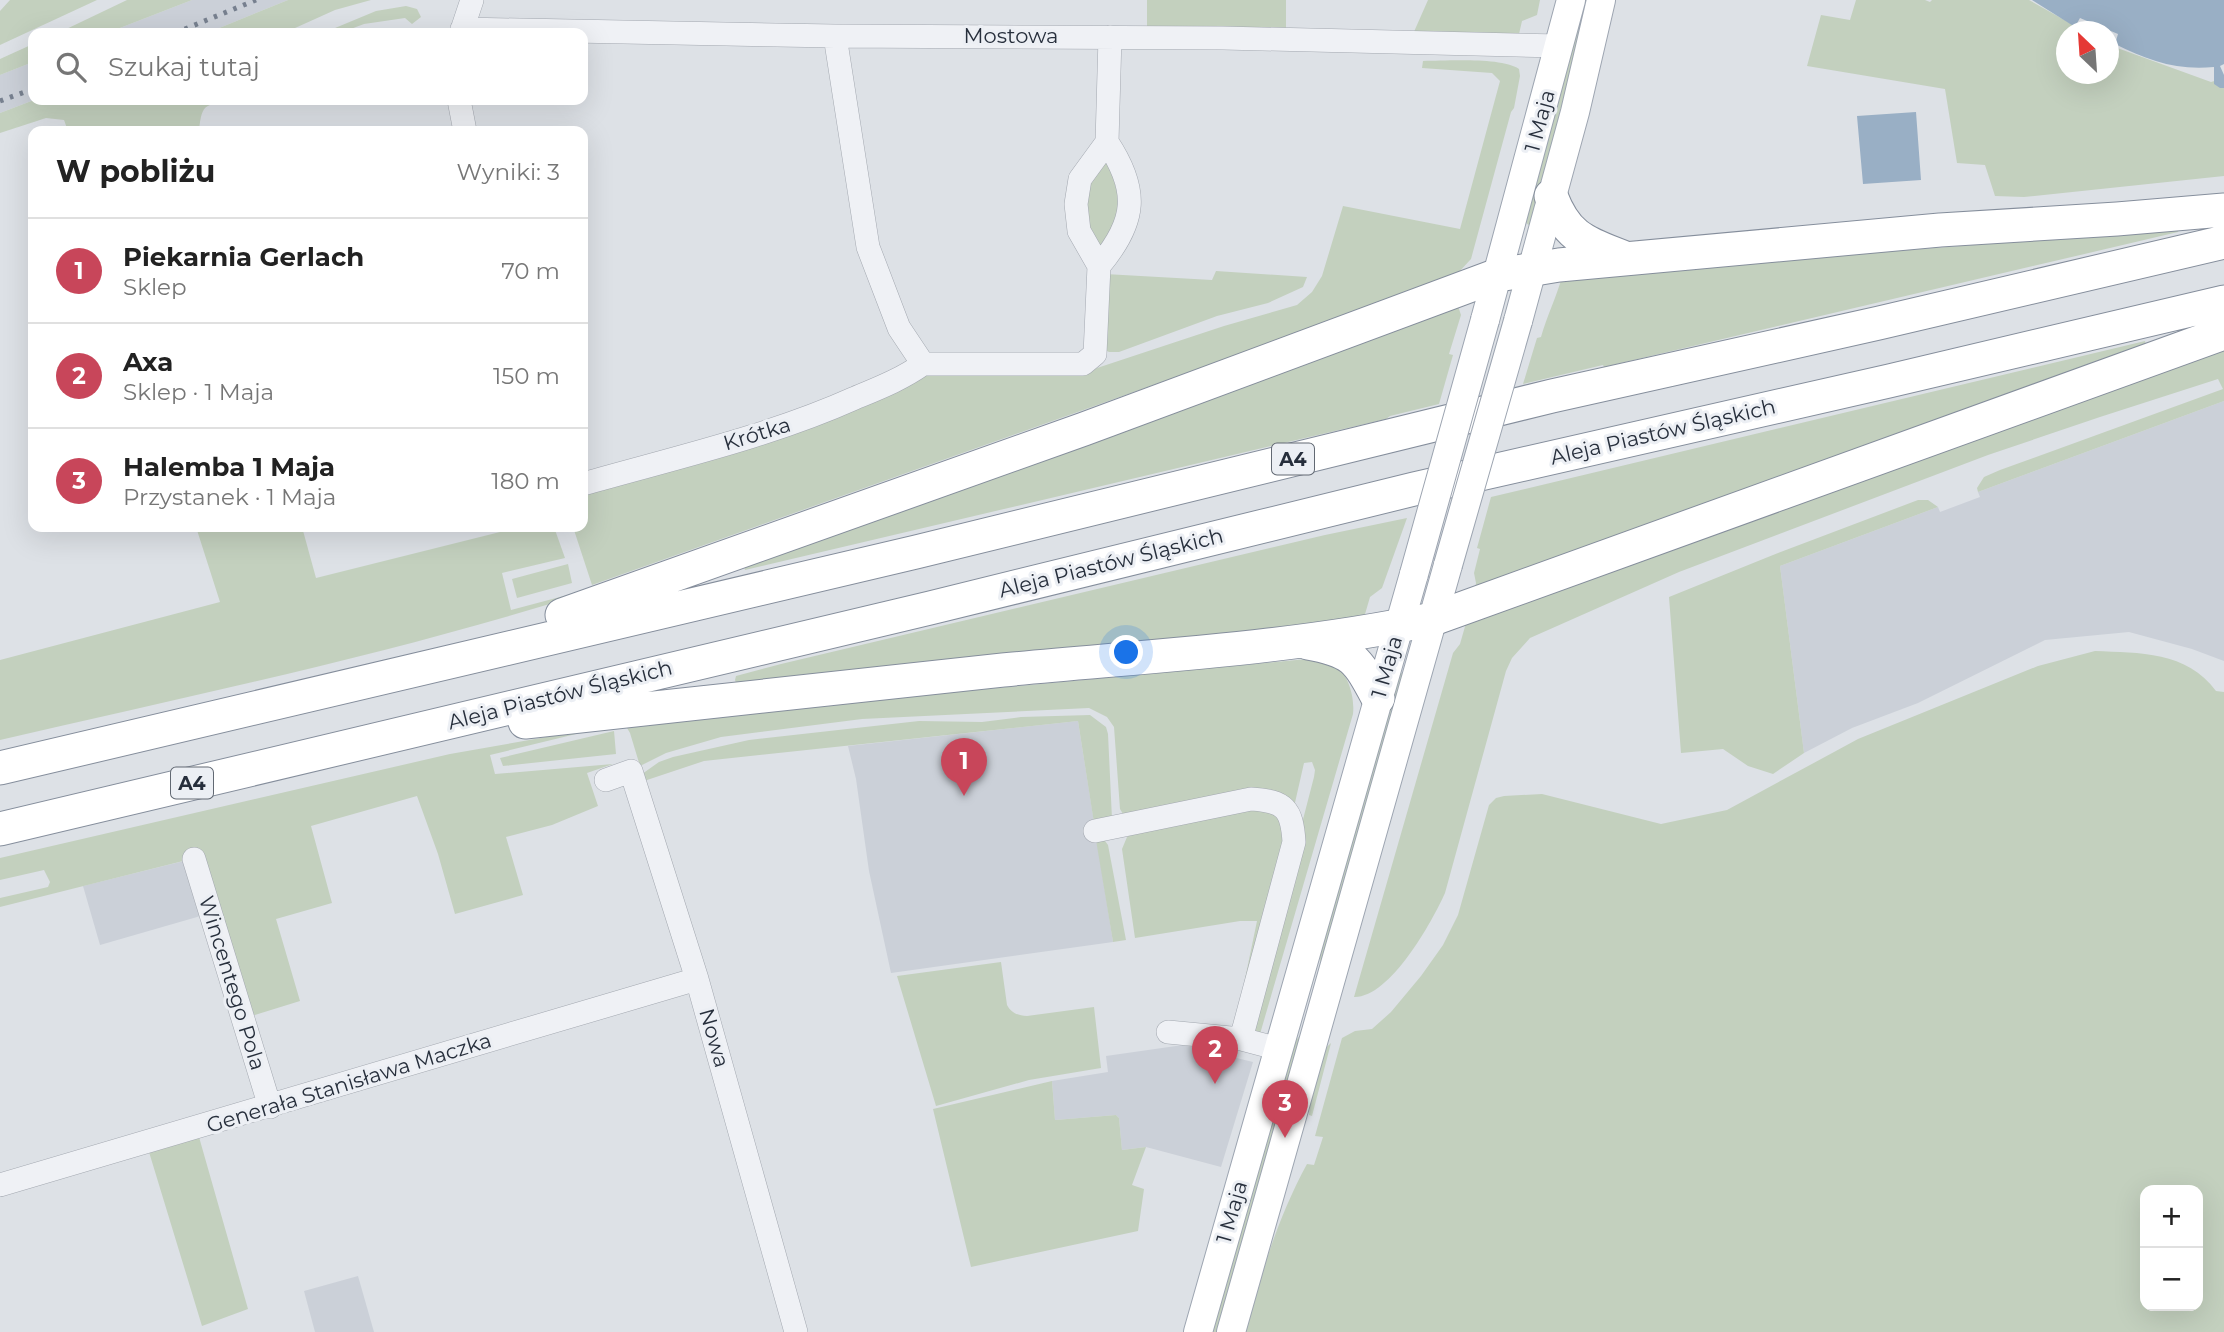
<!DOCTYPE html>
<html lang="pl">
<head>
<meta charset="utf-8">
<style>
  body { margin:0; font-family:Montserrat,sans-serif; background:#f2f2f2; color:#222 }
  .controls { position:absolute; right:21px; bottom:21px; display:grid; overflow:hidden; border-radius:14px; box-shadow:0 7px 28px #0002 }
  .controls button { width:63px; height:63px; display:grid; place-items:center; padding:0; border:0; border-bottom:2px solid #e0e0e0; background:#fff; color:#222; font:35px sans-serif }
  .compass { position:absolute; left:2056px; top:21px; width:63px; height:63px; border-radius:50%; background:#fff; box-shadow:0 7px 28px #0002; rotate:335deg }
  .you { position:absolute; left:1127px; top:653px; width:24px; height:24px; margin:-18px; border:5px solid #fff; border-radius:50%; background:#1a73e8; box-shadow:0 0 0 10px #1a73e833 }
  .badge { display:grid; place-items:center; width:46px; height:46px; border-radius:50%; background:#c8465a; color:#fff; font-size:23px; font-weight:700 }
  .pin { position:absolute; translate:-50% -58px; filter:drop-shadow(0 2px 4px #0008) }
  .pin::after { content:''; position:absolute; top:37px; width:24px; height:21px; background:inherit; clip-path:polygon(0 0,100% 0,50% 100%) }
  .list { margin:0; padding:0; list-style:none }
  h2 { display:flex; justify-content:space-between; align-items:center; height:91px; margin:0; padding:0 28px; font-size:30px }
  h2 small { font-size:23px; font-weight:400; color:#767676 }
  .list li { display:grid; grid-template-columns:46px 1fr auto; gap:21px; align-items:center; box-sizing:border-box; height:105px; padding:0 28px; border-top:2px solid #e0e0e0 }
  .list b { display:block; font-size:26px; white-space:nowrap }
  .list p { margin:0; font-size:23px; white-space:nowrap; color:#767676 }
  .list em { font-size:23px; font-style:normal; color:#767676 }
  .icon { flex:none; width:38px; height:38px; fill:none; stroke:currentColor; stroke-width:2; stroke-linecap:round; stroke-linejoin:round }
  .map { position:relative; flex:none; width:2224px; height:1332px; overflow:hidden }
  .search { position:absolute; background:#fff; box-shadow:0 7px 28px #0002; left:28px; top:28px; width:560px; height:77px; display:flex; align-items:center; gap:18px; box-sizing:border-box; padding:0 24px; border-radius:14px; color:#767676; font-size:26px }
  .panel { position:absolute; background:#fff; box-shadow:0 7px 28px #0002; left:28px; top:126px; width:560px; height:406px; border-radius:14px }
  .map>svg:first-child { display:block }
</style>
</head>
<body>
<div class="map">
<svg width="2224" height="1332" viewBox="0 0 2224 1332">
  <rect width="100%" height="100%" fill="#dde1e6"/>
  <!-- built -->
  <path fill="#cbd0d8" d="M192 0H288L207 33H107Z
    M33 62 34 100 0 113V75Z
    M2224 401V661L2192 649 2129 632 2045 640 1918 703 1852 728 1804 753 1780 566 1938 507 1940 512 1980 497 1978 492Z
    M1078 721 1113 942 891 973 869 871 856 779 848 746Z
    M188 860 204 915 100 945 83 886Z
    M1183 1045 1253 1062 1221 1167 1146 1147 1122 1150 1119 1118 1116 1115 1055 1120 1052 1081 1108 1072 1106 1056Z
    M358 1276 374 1332H315L304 1291Z"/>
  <!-- green -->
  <path fill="#c3d0be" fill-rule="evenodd" d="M10 0H97L0 45V11Z
    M127 0H192L107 33H58Z
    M288 0H371L335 10 284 33H207Z
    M1147 0H1286V31L1147 30Z
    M1428 0H1540L1537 15 1522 21 1519 34H1413Z
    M1582 0H1591L1530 226 1525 222Z
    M1856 0H1925L1930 2 1932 0H2029L2084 31 2066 32V74H2108L2109 45 2211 82 2224 78V176L2024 197 1995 196 1985 165 1957 163 1945 89 1807 66 1821 15 1850 20Z
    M406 6 417 9 421 17 412 24 405 18 364 24 340 33H323L376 11Z
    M33 44V62L0 75V59Z
    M1423 61C1446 61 1501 57 1519 69L1520 76 1514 108 1511 112 1471 259 1458 273 1246 352 592 585 573 527H583V490L923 376 943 371 1091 370 1224 326 1297 305 1312 292 1322 276 1343 206 1460 229 1500 81 1492 73 1422 68Z
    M34 100H233C206 106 202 101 199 131H68L64 120 46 118 0 133V113Z
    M1102 158 1110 159 1121 209 1100 253 1080 204Z
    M2179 229 2178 232 1604 367 1603 365 1523 384 1537 338 1541 337C1547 316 1556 298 1562 277Z
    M1216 271 1307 277 1303 287 1268 303 1217 316 1119 352H1109L1103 349 1105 274 1212 280Z
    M1457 303 1461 315 1449 354 1453 355 1439 404 1390 416 1386 419 745 570 743 561Z
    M2145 341 2147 351 1474 594 1476 583 1474 573 1480 549 1477 548 1491 497Z
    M2224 344V401L1978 492 1977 488 1984 477 2000 470 2223 389 2218 379 2100 417 1988 455 1679 572 1530 638 1512 658 1506 671 1445 893C1432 922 1390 998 1354 997L1453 653 1460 644 1466 623Z
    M1918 500H1928L1938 507 1780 566 1804 753 1773 774 1748 766 1723 749 1681 753 1669 597 1773 555Z
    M1407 518 1382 588 1370 597 1363 621 737 686 735 680 736 676 781 664 1325 535Z
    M196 527H302L316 578 500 532 512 527H554L565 558 502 573 511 610 590 589 591 591C397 653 198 694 0 740V660L220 602Z
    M568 564 572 583 517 598 512 579Z
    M2095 651C2139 653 2187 651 2216 691L2224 692V1332H1245C1261 1274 1278 1217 1307 1164L1314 1165 1323 1137 1315 1136 1342 1038 1355 1031 1372 1029 1391 1012 1421 976 1443 945 1458 915 1489 805 1496 798 1504 796 1542 794 1661 824 1727 810 1858 739 2038 666ZM2145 1190H2198V1306H2145Z
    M1307 659C1313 660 1323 659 1329 662 1348 669 1355 697 1353 714L1260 1034 1255 1036 1250 1024 1314 777 1315 770 1312 762 1304 763 1294 807 1123 814 1120 809 1114 727 1107 717 1089 708 862 719 721 737 666 753 640 766 630 733 624 723Z
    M1400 672 1405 675 1321 965 1318 946Z
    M1090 715 1106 727 1108 734 1112 819 1094 823 1078 721 704 761 644 781 642 774 659 762 673 757 749 740 919 721 982 722 1021 717Z
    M609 726 490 755 495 774 613 764 587 773 598 806 552 825 506 837 523 895 455 914 438 854 417 796 311 826 332 903 276 919 300 1001 248 1017 199 857 0 907V898L48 887 50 882 44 870 0 880V858L450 754Z
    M614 731 616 754 503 766 500 758Z
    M1251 806 1274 810 1286 837 1234 1032 1257 921H1240L1135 938 1122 849 1127 837 1131 834Z
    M1096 840 1105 841 1108 845 1126 940 1113 942Z
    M1001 962 1007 1005C1012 1014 1018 1015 1027 1016L1094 1007 1101 1068 1029 1080 936 1106 897 976Z
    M1301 1034H1303L1218 1332H1208L1288 1051Z
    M1331 1043 1312 1116 1309 1115 1312 1080 1319 1054Z
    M1052 1081 1055 1120 1116 1115 1119 1118 1122 1150 1146 1147 1132 1185 1144 1189 1138 1231 971 1267 933 1109Z
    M199 1137 248 1309 202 1326 149 1152Z"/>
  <!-- water -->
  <path fill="#99afc5" d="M2032 0H2224V64L2220 66 2224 75V88H2220L2214 84V67C2177 71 2147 60 2115 44L2118 34 2080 18 2075 27Z
    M1916 112 1921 180 1863 184 1857 116Z"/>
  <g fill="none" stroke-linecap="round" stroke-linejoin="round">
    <defs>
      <path id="minor" d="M462 29 835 36 1223 38 1560 46
        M461 33 472 0
        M835 36 868 247 899 328 923 364
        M459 100 465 131
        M1099 266C1137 221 1139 190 1107 142
        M923 364H1083L1095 354 1099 266 1079 231 1076 204 1080 179 1107 142 1110 37
        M583 484C674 458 768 437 855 398 879 388 902 379 923 364
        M606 780 631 771 697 979 796 1332
        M1095 831 1251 799C1285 801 1292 809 1294 842L1241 1039
        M194 859 270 1107
        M1168 1032 1241 1039 1279 1049
        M0 1185 697 979"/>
      <path id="major" d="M1485 320 1571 0
        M1518 321 1575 112 1601 0
        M1198 1332 1414 574
        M1231 1332 1448 565"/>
      <path id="highway" d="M1551 196C1567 238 1585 242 1625 258
        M562 615 1084 429 1498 275 1559 265 1940 230 2117 219 2224 210
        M1308 643C1353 651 1357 659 1378 698
        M525 722C684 704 843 686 1003 670 1146 656 1291 649 1433 619L2224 333
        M0 768 916 552 1552 396 1879 323 2224 242
        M0 829 930 608 1414 489 1889 381 2224 302"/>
    </defs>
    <!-- minor casing -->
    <use href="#minor" stroke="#a3a8b0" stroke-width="24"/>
    <!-- major casing -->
    <use href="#major" stroke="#9da5b1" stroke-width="30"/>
    <!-- highway casing -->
    <use href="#highway" stroke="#858e9c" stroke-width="35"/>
    <!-- minor -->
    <use href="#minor" stroke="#eff1f5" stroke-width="23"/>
    <!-- major -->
    <use href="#major" stroke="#fff" stroke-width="28"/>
    <!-- highway -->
    <use href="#highway" stroke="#fff" stroke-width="33"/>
    <!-- rail -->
    <path stroke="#77808f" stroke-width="5" stroke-dasharray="3.5 7" stroke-linecap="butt" d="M175 33 256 0
      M0 101 33 89"/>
    <defs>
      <path id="major-bridge" d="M1448 565 1518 321
        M1414 574 1485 320"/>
    </defs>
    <!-- major-bridge casing -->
    <use href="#major-bridge" stroke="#9da5b1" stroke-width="30" stroke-linecap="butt"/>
    <!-- major-bridge -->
    <use href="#major-bridge" stroke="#fff" stroke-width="28"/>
  </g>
  <g text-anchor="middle" stroke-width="6" stroke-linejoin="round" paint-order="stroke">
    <!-- shield labels -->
    <g fill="#eceff4" stroke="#626973" stroke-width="2">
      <rect x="1272" y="443.5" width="42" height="31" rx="5"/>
      <rect x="171" y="767.5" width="42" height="31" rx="5"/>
    </g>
    <g font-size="19" font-weight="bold" fill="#272f3c">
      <text x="1293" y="466">A4</text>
      <text x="192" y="790">A4</text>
    </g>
    <!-- street labels -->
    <g font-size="21" fill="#272f3c" stroke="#eceff4">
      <text x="1011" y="43">Mostowa</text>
      <text transform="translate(1540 121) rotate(-75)" y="7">1 Maja</text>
      <text transform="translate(1663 432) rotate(-13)" y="7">Aleja Piastów Śląskich</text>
      <text transform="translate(757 434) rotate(-17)" y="7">Krótka</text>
      <text transform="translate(1111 563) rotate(-14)" y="7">Aleja Piastów Śląskich</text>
      <text transform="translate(1387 667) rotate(-74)" y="7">1 Maja</text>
      <text transform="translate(560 695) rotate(-14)" y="7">Aleja Piastów Śląskich</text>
      <text transform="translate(232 983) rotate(73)" y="7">Wincentego Pola</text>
      <text transform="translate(714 1038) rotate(74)" y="7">Nowa</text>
      <text transform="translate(349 1083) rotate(-17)" y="7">Generała Stanisława Maczka</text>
      <text transform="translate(1232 1212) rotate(-74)" y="7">1 Maja</text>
    </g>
  </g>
</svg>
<div class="controls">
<button>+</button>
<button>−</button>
</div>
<svg class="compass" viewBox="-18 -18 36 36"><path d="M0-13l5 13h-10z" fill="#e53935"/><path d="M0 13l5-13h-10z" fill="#767676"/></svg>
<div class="you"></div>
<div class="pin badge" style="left:964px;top:796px">1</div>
<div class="pin badge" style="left:1215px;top:1084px">2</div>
<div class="pin badge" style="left:1285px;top:1138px">3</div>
<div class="search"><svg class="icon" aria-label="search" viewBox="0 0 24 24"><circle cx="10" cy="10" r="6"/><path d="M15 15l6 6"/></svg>Szukaj tutaj</div>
<section class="panel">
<h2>W pobliżu<small>Wyniki: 3</small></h2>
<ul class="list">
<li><span class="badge">1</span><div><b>Piekarnia Gerlach</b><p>Sklep</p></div><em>70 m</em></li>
<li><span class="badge">2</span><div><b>Axa</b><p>Sklep · 1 Maja</p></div><em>150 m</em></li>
<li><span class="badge">3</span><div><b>Halemba 1 Maja</b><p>Przystanek · 1 Maja</p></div><em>180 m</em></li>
</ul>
</section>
</div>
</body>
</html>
